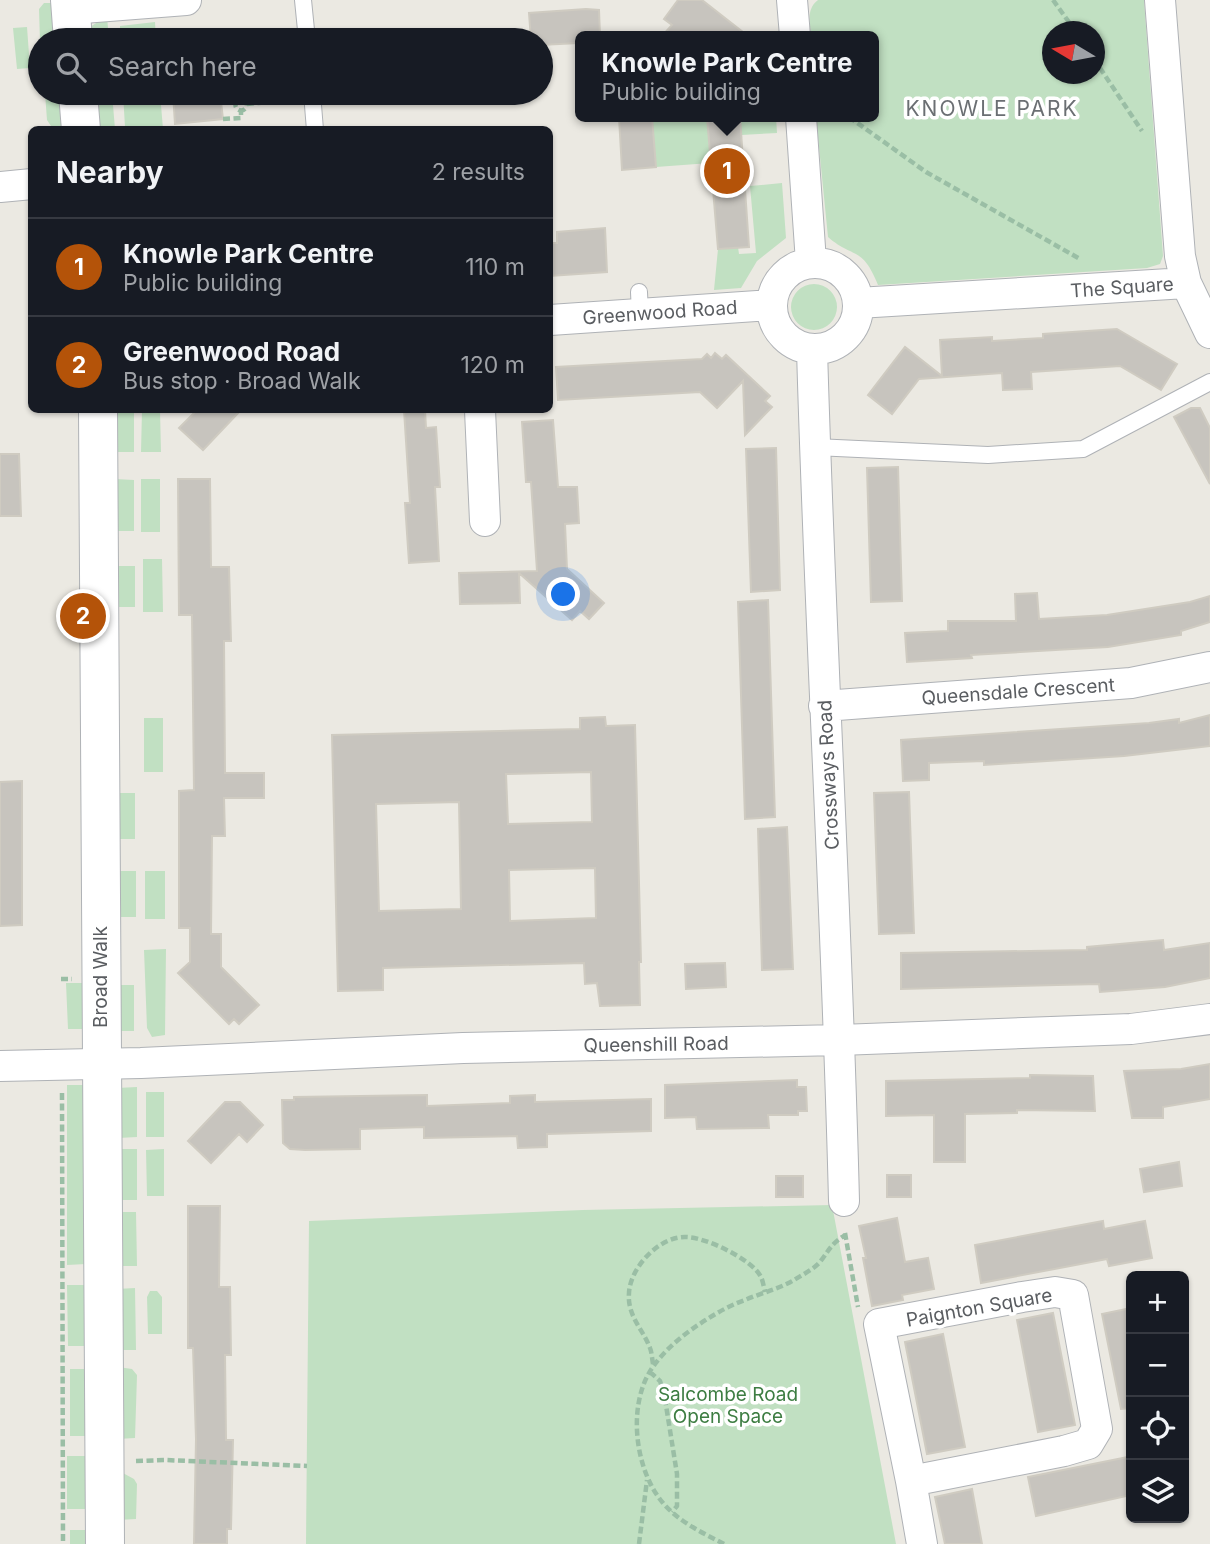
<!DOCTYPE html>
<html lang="en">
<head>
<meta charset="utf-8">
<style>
  body { margin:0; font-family:Inter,sans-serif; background:#20242c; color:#f1f3f6 }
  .controls { position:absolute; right:21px; bottom:21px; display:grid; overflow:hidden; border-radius:10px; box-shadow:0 2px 5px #0004 }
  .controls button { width:63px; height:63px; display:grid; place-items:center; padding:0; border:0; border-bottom:2px solid #363941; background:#171b24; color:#f1f3f6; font:35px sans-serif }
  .compass { position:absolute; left:1042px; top:21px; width:63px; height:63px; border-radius:50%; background:#171b24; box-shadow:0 2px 5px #0004; rotate:280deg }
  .you { position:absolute; left:564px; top:595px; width:24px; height:24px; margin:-18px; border:5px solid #fff; border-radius:50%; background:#1a73e8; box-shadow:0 0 0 10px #1a73e833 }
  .badge { display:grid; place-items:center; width:46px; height:46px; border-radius:50%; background:#b45309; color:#fff; font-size:23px; font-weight:700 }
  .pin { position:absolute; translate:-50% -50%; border:4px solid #fff; box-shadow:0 2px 7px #0006 }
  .popup { position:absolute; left:575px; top:31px; width:304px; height:91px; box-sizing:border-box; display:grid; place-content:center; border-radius:10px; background:#171b24; filter:drop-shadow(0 2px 5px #0005); font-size:23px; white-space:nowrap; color:#9ea1a6 }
  .popup b { font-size:26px; color:#f1f3f6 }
  .popup::after { content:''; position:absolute; left:50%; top:100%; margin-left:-14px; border:14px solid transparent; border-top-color:#171b24 }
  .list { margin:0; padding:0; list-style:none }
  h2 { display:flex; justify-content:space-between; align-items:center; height:91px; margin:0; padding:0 28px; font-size:30px }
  h2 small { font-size:23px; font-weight:400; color:#9ea1a6 }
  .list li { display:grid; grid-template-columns:46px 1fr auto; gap:21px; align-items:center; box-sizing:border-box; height:98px; padding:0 28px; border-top:2px solid #363941 }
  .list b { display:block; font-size:26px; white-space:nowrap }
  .list p { margin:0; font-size:23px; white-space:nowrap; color:#9ea1a6 }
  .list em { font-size:23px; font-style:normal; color:#9ea1a6 }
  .icon { flex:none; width:38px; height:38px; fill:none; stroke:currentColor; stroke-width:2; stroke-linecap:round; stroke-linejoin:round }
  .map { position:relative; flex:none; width:1210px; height:1544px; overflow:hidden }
  .search { position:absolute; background:#171b24; box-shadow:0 2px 5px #0004; left:28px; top:28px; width:525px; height:77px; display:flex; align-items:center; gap:18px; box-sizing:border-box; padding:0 24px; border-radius:38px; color:#9ea1a6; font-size:26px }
  .panel { position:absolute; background:#171b24; box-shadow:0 2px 5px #0004; left:28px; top:126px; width:525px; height:287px; border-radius:10px }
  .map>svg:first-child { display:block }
</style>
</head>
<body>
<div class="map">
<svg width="1210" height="1544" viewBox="0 0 1210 1544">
  <rect width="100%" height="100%" fill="#ebe9e2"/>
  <!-- green -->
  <path fill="#c1e0c2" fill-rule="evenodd" d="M818 0H1144L1163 256 1160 264 1147 268 878 285C862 245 853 259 828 237L816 117H874V36H811C810 23 806 9 818 0ZM1052 32H1094V74H1052Z
    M44 3H56L58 40 40 42 39 9Z
    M107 16 109 40H90V27Z
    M155 22 156 40H120V26Z
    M27 27 30 68 17 69 13 28Z
    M45 93H62L65 129H53L47 120Z
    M93 93H112L115 129H98Z
    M123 93H160L163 129H127L125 127Z
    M652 117H707L710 163 656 167Z
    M740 117H776L777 133 741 135Z
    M782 183 786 238 757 261 741 288 714 290 718 249 738 247 739 254 756 253 750 186Z
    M791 307a23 23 0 1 1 46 0a23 23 0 1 1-46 0Z
    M115 410H134V452H115Z
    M142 410H160L161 452H141Z
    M115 479 134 480V531H115Z
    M141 479H160V532H141Z
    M143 559H162L163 612H143Z
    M116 566H135V607H116Z
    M144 718H163V772H144Z
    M115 793H135V839H116Z
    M116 871H136V917H116Z
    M145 871H165V919H145Z
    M166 949 165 1035 152 1037 147 1028 144 950Z
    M66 983H86L88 1029H68Z
    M114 985H134V1031H114Z
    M67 1085H86V1264L67 1265Z
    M137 1087V1137L118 1138 117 1088Z
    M146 1092H164V1137H146Z
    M118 1149H137V1200H118Z
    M164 1149V1196H147L146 1150Z
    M832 1205 896 1544H306L309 1221 583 1210Z
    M117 1212H136L137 1266H118Z
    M67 1285H86V1346H68Z
    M135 1288 136 1350H118L117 1289Z
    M150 1291H157L162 1297V1334H148L147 1297Z
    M118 1367 132 1369 137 1375 135 1438 117 1439Z
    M70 1369H88V1436H70Z
    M67 1456H85V1509H67Z
    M121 1472 134 1479 137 1484 136 1519 118 1520Z
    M70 1530H88V1544H70Z"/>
  <!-- building -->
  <path fill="#c7c4be" stroke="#cfcbc1" stroke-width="2" fill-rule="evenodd" d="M678 0H702L748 36H662L672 25 664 19Z
    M586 9 599 10 600 36H580L578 43 541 45V40H531L529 13Z
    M173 93H220L223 119 175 124Z
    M619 117H652L656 167 622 170Z
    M707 117H740L749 247 718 249Z
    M605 228 607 272 550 276V243H557V232Z
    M1117 329 1177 364 1161 390 1120 366 1031 372 1032 389 1003 390 1002 373 919 379 892 414 868 395 905 347 942 376 940 340 992 337V341L1043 338V334Z
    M715 353 722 359 726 355 770 396 765 401 772 407 745 435 743 381 717 408 700 392 558 400 556 367 702 359 707 354 711 358Z
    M1191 408H1200L1210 428V484L1174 417Z
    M197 410H241L203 450 179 428Z
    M404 410H425L426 428 436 427 440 487H435L439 561 409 563 405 503H410Z
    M553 420 558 487H577L579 523 565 524 567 569 604 603 589 619 580 611 572 620 519 573 520 603 460 604 459 573 537 571 531 482H526L522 422Z
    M776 448 780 590 751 592 746 449Z
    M0 454H19L21 516H0Z
    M898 467 902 601 871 602 867 468Z
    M178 479H210L211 567H229L231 641H224L225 773H264V798H224L225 836H212L211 934H221V967L259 1005 239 1024 234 1019 229 1024 178 973 190 962V928H179V791L194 790 192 615H179Z
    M1037 593 1039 619 1107 615 1190 602 1210 596V622L1181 631V635L1108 647 971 655 972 658 907 662 905 633 948 631V621H1016L1015 594Z
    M768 600 775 817 745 819 738 602Z
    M1210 715V746L1124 756 984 765V761L929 763V780L903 781 901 740 1149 723 1179 719V723Z
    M605 717 606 726 635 725 641 962H639L640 1005 600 1006 597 983 585 984 584 963 383 968V990L338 991 332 735 580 729V718ZM591 772 592 822 508 824 506 774ZM459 802 461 909 379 911 376 804ZM595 868 596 918 510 921 509 870Z
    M22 781V925L0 926V782Z
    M909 792 914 933 879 934 874 793Z
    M787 827 793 969 762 970 758 829Z
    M1163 940 1164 950 1210 943V978L1165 987 1100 992 1099 984 901 989V953L1087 950V947Z
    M725 963 726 987 686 989 685 964Z
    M1210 1064V1099L1163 1107V1118H1132L1124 1071 1181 1069Z
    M1030 1075 1093 1076 1095 1111 1017 1110V1113L965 1114V1162H934V1115L886 1116V1081L1030 1078Z
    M797 1080V1087H806L807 1111H798V1115H768L769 1128 697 1129 696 1117 665 1118V1085Z
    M427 1095V1106L510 1103V1096L535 1095V1102L651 1099V1131L547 1134V1147L518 1148 517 1136 424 1138V1127L360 1129V1149L305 1150 290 1149 283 1143 282 1100H294V1097Z
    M225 1102H240L263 1125 247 1142 239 1134 211 1163 188 1141Z
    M1179 1162 1182 1186 1144 1192 1140 1169Z
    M887 1175H911V1197H887Z
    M776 1176H803V1197H776Z
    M188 1206H220L219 1287H230L231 1355H225L226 1440H233L231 1529H227V1544H194L196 1439 193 1348H188Z
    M897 1218 905 1262 928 1258 934 1289 902 1295 903 1300 872 1306 863 1258H866L859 1226Z
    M1103 1221 1104 1229 1145 1221 1152 1258 1109 1266 1107 1259 981 1283 975 1245Z
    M1131 1308V1408L1121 1409 1102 1314Z
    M1053 1313 1075 1425 1038 1432 1017 1320Z
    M943 1334 965 1447 927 1454 905 1342Z
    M1128 1457 1131 1471V1495L1036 1516 1028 1477Z
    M972 1489 982 1544H945L935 1497Z"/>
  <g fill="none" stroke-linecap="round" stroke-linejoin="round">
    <defs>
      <path id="service" d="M303 0 307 40
        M312 93 315 130
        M639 292 640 314
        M815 447 988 455 1083 449 1210 382"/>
      <path id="minor" d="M792 0 795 36
        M70 9 186 0
        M801 117 811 262
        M0 187 32 184
        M772 306a43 43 0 1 1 86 0a43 43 0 1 1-86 0Z
        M1186 283 1210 333
        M858 303 1186 283 1180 256 1160 0
        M550 320 771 305
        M812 349C820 633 837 917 844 1201
        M480 410 485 521
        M824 706 1131 683 1210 667
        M0 1066 141 1063 463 1048 840 1040 1131 1029 1210 1019
        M911 1481 879 1324 1022 1297 1055 1292 1073 1295 1097 1429 1088 1444 1064 1451 911 1481 922 1544"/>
      <path id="tertiary" d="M70 0 73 40
        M78 93 81 130
        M98 410 105 1544"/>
    </defs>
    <!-- service casing -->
    <use href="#service" stroke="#afb2b6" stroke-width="18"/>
    <!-- minor casing -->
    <use href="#minor" stroke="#afb2b6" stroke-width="32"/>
    <!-- tertiary casing -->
    <use href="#tertiary" stroke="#afb2b6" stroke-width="40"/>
    <!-- path -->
    <path stroke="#9abea5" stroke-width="4.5" stroke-dasharray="7 3.5" stroke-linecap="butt" d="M1053 0 1076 32
      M1094 59 1142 131
      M227 93 236 101
      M235.5 105a5.5 5.5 0 1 1 11 0a5.5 5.5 0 1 1-11 0Z
      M247 104 291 100
      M849 117 926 172 1080 259
      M223 119 241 118V111
      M61 979H72
      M62 1093 63 1544
      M845 1233 858 1307
      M653 1364C652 1359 652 1353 650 1348 643 1329 627 1316 629 1293 630 1268 659 1236 686 1237 705 1237 752 1259 761 1277 763 1281 764 1288 765 1292
      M650 1372 660 1381 664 1393 677 1474V1506L672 1512
      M136 1461 165 1460 307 1466
      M639 1544 647 1480
      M724 1544C703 1533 679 1522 663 1503 634 1469 626 1401 655 1364 666 1349 683 1335 698 1325 713 1315 728 1306 745 1300 761 1293 779 1289 794 1280 802 1275 814 1269 820 1262 830 1249 830 1245 845 1235"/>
    <!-- service -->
    <use href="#service" stroke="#fff" stroke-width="16"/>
    <!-- minor -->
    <use href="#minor" stroke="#fff" stroke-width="30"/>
    <!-- tertiary -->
    <use href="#tertiary" stroke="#fff" stroke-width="38"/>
  </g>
  <g text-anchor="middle" stroke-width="7" stroke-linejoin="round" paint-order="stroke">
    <!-- street labels -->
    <g font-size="19" fill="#5a5d61" stroke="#fff">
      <text transform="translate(1122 287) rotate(-4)" y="7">The Square</text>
      <text transform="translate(660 312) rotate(-4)" y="7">Greenwood Road</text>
      <text transform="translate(1018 691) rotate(-4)" y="7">Queensdale Crescent</text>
      <text transform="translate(828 775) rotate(-93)" y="7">Crossways Road</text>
      <text transform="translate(100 977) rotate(-90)" y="7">Broad Walk</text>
      <text transform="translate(656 1044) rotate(-1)" y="7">Queenshill Road</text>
      <text transform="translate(979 1307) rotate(-10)" y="7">Paignton Square</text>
    </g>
    <!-- park labels -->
    <g font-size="19" fill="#3d7d42" stroke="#fff">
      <text x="728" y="1401">Salcombe Road<tspan x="728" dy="22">Open Space</tspan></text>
    </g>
    <!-- neighbourhood labels -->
    <g font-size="21" letter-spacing="2" fill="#6b6f73" stroke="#fff">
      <text x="992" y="116">KNOWLE PARK</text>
    </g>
  </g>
</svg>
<div class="controls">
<button>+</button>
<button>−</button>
<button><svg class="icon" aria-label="locate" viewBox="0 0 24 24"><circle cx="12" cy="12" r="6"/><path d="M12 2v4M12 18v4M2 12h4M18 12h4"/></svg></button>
<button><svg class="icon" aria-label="layers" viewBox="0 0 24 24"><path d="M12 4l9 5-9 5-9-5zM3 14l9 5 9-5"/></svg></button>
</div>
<svg class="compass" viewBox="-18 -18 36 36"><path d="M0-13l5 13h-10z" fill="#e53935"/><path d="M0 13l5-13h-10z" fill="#9ea1a6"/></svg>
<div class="you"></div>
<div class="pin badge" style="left:727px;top:171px">1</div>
<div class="popup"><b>Knowle Park Centre</b>Public building</div>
<div class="pin badge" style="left:83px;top:616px">2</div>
<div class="search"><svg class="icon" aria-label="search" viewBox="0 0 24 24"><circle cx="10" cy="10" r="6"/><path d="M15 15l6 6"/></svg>Search here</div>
<section class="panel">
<h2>Nearby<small>2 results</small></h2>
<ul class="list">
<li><span class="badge">1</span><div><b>Knowle Park Centre</b><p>Public building</p></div><em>110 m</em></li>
<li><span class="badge">2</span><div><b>Greenwood Road</b><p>Bus stop · Broad Walk</p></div><em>120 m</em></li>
</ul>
</section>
</div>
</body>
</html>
